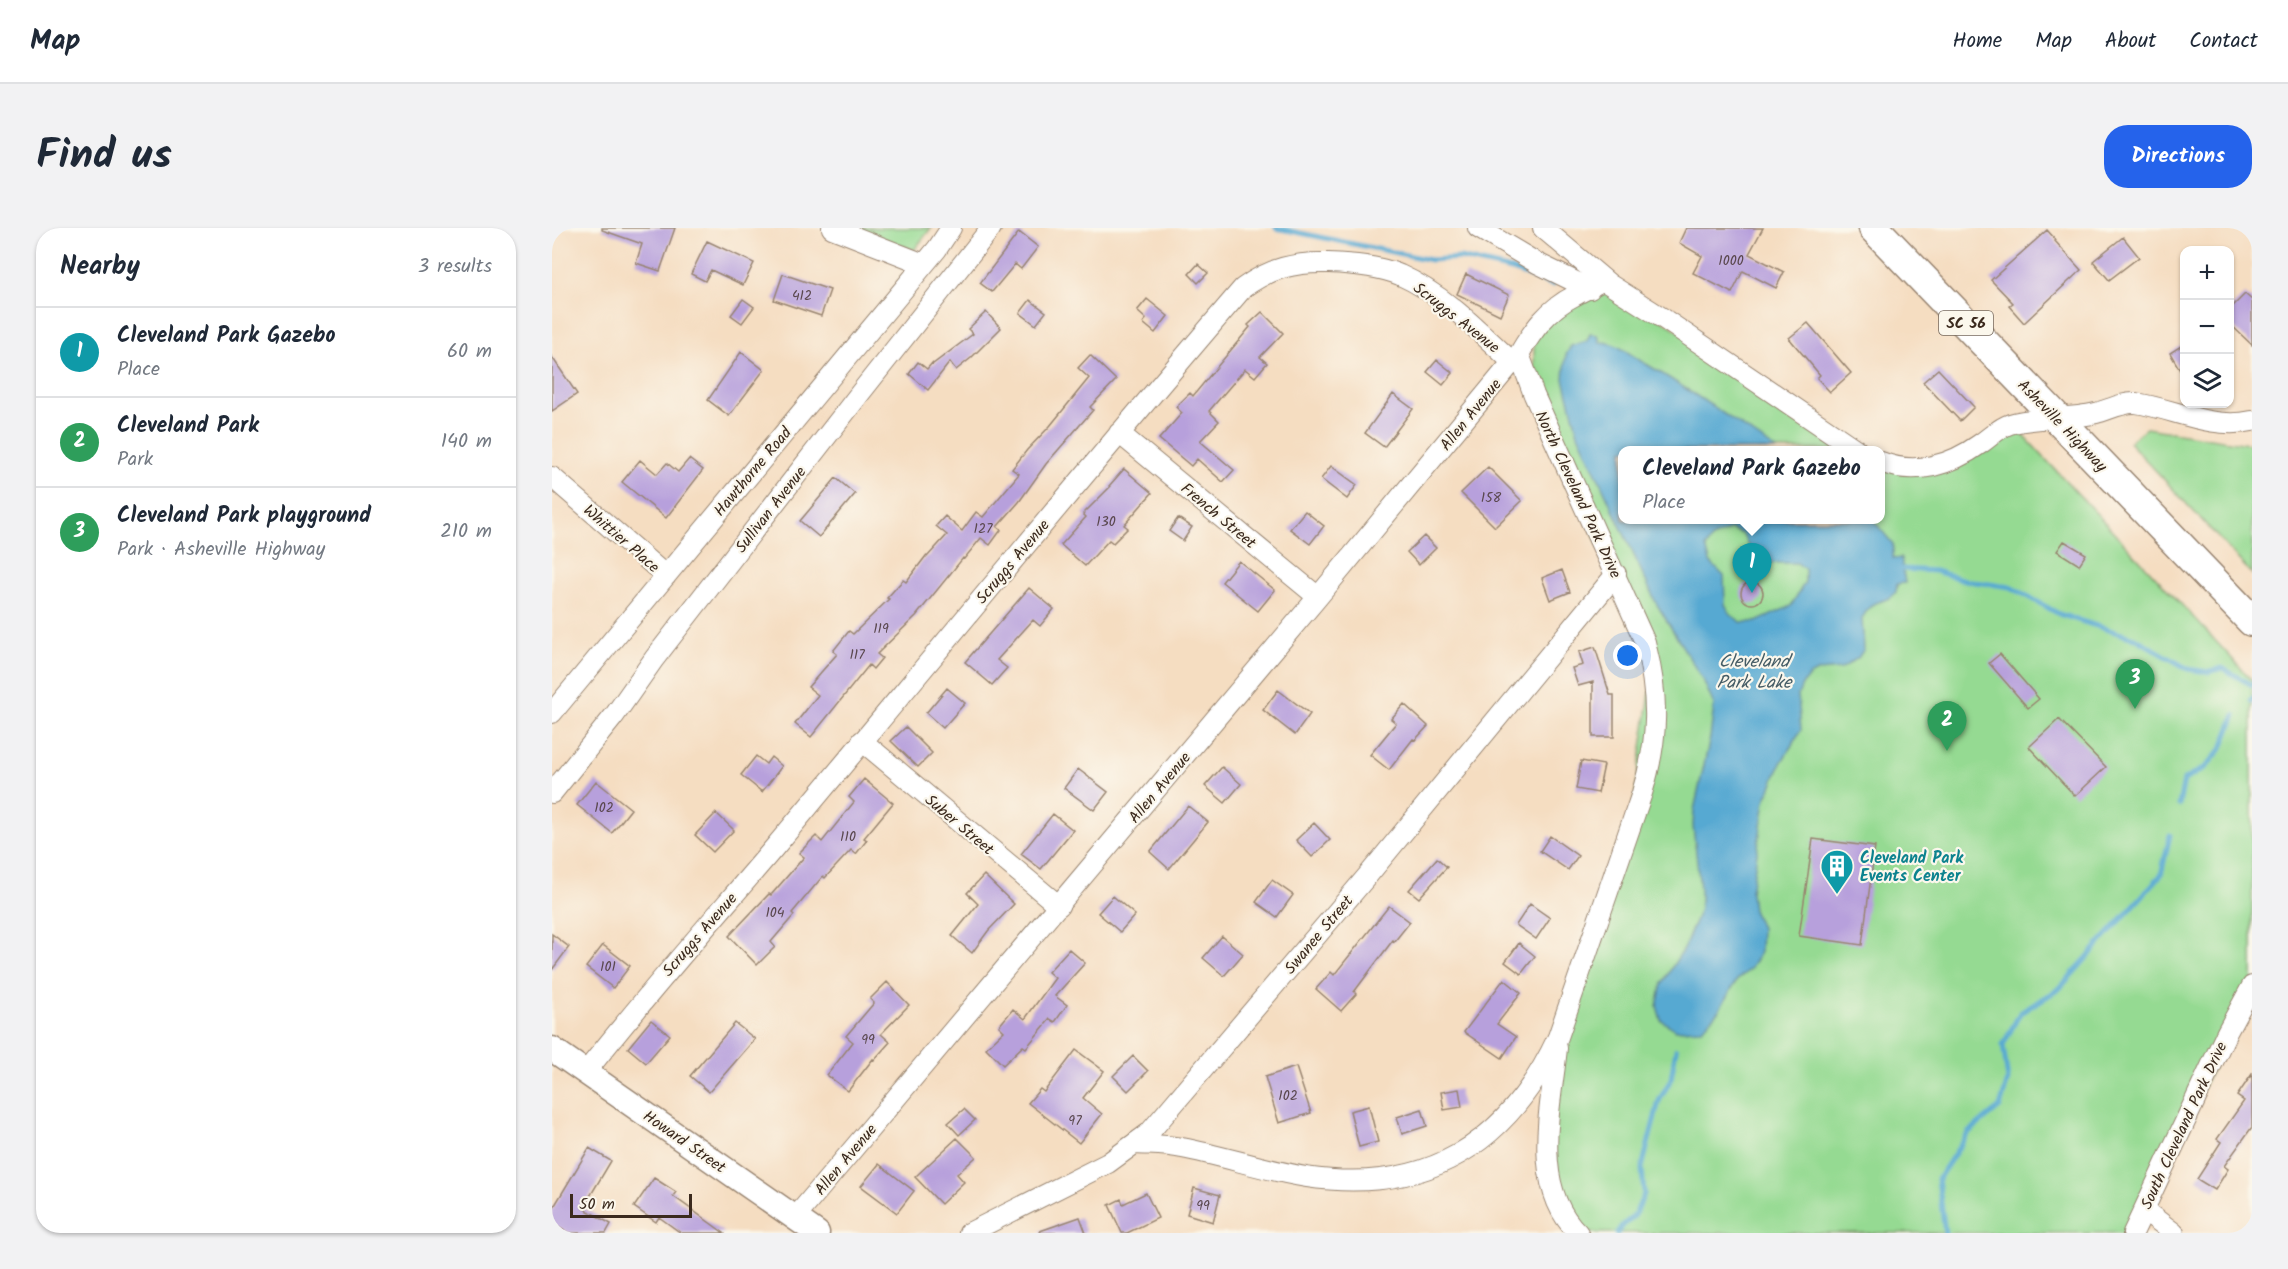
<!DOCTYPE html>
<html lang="en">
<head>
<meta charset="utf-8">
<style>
  body { margin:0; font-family:Kalam,sans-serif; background:#f2f2f3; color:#1f2937 }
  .controls { position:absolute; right:18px; top:18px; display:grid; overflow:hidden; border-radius:12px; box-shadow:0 2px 4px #0004 }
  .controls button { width:54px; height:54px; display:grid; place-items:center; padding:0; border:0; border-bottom:2px solid #e0e1e3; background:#fff; color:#1f2937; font:30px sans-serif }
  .scale { position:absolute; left:18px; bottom:15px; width:122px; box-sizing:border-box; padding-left:6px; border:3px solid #3b2a1e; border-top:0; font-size:16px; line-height:21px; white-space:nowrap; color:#3b2a1e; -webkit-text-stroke:4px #fbf7ec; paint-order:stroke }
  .you { position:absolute; left:1076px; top:428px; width:21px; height:21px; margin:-15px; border:4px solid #fff; border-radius:50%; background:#1a73e8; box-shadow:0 0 0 9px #1a73e833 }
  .badge { display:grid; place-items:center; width:39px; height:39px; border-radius:50%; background:#2563eb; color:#fff; font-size:20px; font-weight:700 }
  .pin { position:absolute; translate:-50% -50px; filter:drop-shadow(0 2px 3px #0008) }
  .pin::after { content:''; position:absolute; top:32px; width:21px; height:18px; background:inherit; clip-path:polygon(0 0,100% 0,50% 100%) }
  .popup { position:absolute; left:1066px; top:218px; width:267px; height:78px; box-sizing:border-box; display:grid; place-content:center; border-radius:12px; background:#fff; filter:drop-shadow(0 2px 4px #0005); font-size:20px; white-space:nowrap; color:#747a83 }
  .popup b { font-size:22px; color:#1f2937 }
  .popup::after { content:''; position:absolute; left:50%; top:100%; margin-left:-12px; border:12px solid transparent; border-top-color:#fff }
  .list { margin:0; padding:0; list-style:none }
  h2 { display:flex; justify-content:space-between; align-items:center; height:78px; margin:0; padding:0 24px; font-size:26px }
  h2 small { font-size:20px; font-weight:400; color:#747a83 }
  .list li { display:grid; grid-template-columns:39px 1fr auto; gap:18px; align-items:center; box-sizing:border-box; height:90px; padding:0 24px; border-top:2px solid #e0e1e3 }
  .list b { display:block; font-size:22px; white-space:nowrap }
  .list p { margin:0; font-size:20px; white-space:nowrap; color:#747a83 }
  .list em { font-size:20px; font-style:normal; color:#747a83 }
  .icon { flex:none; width:33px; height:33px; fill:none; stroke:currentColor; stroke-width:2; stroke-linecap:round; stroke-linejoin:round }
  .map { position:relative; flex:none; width:1700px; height:1005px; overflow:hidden; border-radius:24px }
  header { display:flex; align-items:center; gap:36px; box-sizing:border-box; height:84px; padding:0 30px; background:#fff; border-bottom:2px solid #e0e1e3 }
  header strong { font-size:28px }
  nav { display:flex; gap:33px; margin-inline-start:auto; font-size:21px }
  .intro { display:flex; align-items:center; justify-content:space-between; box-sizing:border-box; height:144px; padding:0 36px }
  h1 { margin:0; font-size:42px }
  .button { padding:15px 27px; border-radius:24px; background:#2563eb; color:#fff; font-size:21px; font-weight:700 }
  main { display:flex; gap:36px; padding:0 36px }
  aside { flex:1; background:#fff; border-radius:24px; box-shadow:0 2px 4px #0004 }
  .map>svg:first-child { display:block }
</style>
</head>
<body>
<header>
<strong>Map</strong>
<nav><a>Home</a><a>Map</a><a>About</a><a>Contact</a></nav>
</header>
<div class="intro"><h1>Find us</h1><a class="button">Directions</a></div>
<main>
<aside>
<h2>Nearby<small>3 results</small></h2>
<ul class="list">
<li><span class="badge" style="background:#0f9aa8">1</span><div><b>Cleveland Park Gazebo</b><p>Place</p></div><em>60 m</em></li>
<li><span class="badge" style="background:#2e9e5b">2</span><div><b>Cleveland Park</b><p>Park</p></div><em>140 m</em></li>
<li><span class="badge" style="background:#2e9e5b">3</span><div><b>Cleveland Park playground</b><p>Park · Asheville Highway</p></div><em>210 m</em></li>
</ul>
</aside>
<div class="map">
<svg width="1700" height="1005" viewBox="0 0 1700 1005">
  <rect width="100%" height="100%" fill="#fbf7ec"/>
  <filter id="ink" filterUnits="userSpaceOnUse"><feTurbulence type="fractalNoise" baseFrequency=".0167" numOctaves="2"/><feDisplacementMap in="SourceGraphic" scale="12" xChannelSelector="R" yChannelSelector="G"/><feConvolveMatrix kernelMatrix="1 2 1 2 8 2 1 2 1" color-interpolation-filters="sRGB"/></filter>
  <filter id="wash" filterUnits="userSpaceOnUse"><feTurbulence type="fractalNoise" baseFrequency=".008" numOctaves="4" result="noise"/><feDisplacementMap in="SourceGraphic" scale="24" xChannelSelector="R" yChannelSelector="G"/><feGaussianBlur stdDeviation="1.35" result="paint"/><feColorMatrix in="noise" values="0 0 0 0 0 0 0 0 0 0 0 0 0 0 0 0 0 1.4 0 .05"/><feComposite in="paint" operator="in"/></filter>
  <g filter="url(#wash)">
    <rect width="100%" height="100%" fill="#f5ddc1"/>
    <!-- green -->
    <path fill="#95da92" stroke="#688258" stroke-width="1.5" d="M302 0H379L362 22Z
      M1057 56 1290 214 1318 222H1071V292H1329V226L1375 239 1459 194 1700 452V760L1580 1005H1035L1012 987 998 895 1003 836 1079 595 1101 444 982 167V101Z
      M1594 200 1696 216 1700 214V346L1577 214Z"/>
    <!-- water -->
    <path fill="#57a9d2" stroke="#496a78" stroke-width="1.5" fill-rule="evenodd" d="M1038 106 1046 107 1048 114C1064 114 1076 125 1089 133 1136 160 1180 192 1225 222H1071V292H1321L1341 316V331L1349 330 1353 355 1345 356 1344 364 1338 370 1321 376 1315 382 1310 391 1312 421 1306 430 1289 441 1267 443 1257 448 1250 457 1246 467 1249 502 1229 535 1213 573 1199 664 1201 682 1209 700 1208 724 1199 740 1185 752 1167 782 1150 801 1124 802 1109 792 1105 778 1110 756 1133 718 1148 681V661L1141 598 1142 582 1158 510 1162 477 1152 454 1104 375 1026 206 1012 151 1014 127 1019 118 1035 113ZM1179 301 1191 306 1202 330 1211 335H1245L1253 341V354L1239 378 1204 394H1189L1179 387 1173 376 1172 348 1158 334 1154 319 1160 310Z"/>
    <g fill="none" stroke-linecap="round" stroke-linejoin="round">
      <!-- stream -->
      <path stroke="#57a9d2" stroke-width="5" d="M724 0 879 32 908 30 960 42 1001 57
        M1351 341 1383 343 1416 353 1459 359 1507 386 1585 411 1636 441 1656 444 1670 440 1700 457
        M1699 473 1700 470
        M1627 577 1632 552 1654 539 1670 520 1683 487
        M1065 1005 1069 999 1083 987 1092 966 1090 940 1107 873 1119 851 1124 821
        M1393 1005 1386 951 1417 904 1448 879 1456 852 1451 817 1468 785 1507 761 1609 647 1618 607"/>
    </g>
    <g id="blocks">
      <!-- building -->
      <path fill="#b7a0dc" d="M50 0H123L108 43 84 35 90 16 50 2Z
        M1134 0H1211L1197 26 1232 44 1224 60 1191 43 1180 65 1141 45 1150 28 1127 15Z
        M1495 2 1504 12 1503 13 1529 42 1472 95 1457 78 1461 75 1439 52Z
        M467 4 486 19 469 41 463 36 440 64 428 55Z
        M1571 9 1587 29 1557 52 1541 33Z
        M155 13 202 35 191 57 159 42 153 53 139 46Z
        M646 36 656 45 646 55 637 46Z
        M231 46 278 62 269 88 222 72Z
        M914 46 957 67 948 87 905 66Z
        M1693 66 1700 72V117L1677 95V82Z
        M191 71 202 79 190 95 179 87Z
        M595 71 616 88 603 105 591 95 594 91 585 83Z
        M478 72 494 84 484 97 468 85Z
        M434 84 449 100 419 130 404 142 398 134 376 162 357 146 366 134 375 141 380 135 381 136 421 106 416 101Z
        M710 84 731 105 708 129 715 135 703 149 693 141 657 183 667 193 648 213 682 242 671 254 645 231 639 238 607 211 630 185 624 179 638 165 641 168 698 99 696 97Z
        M1256 95 1299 145 1278 164 1265 150 1268 147 1237 110Z
        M1632 116V149L1618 125Z
        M189 124 212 142 177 188 156 172Z
        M538 127 564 152 538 179 541 182 494 236 467 274 445 299 449 302 438 317 429 310 412 331 411 330 364 388 325 426 330 430 321 441 317 437 259 509 243 496 266 467 256 459 285 426 281 423 297 403 301 406 337 371 335 370 351 352 354 354 374 328 375 329 395 307 384 298 393 288 410 303 424 284 431 289 467 246 460 241 475 222 498 198 537 150 526 140Z
        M0 129 25 166 0 183Z
        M885 132 901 145 891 157 875 144Z
        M1386 141 1422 179 1408 193 1371 154Z
        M841 166 861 181 832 219 813 205Z
        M137 231 151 242 114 290 70 254 88 232 105 246 115 235 126 244Z
        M779 238 805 257 795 271 769 251Z
        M936 239 970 273 943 299 909 265Z
        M572 241 600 265 572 297 576 300 561 315 557 312 533 338 509 317 534 289 531 286 558 259 557 258Z
        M284 250 303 266 267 309 248 293Z
        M753 283 772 298 758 316 738 301Z
        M626 290 640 299 631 313 617 303Z
        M872 308 884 320 867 337 855 324Z
        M1512 313 1534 326 1527 337 1505 323Z
        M687 333 723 362 706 383 670 354Z
        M1010 342 1018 364 998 372 990 350Z
        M1189 365a11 11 0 1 1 22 0a11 11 0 1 1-22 0Z
        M477 360 502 381 488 398 481 392 445 432 455 440 440 457 413 434Z
        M1043 419 1058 467H1062V509H1041V454L1026 458 1020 440 1031 437 1027 424Z
        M1448 426 1487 471 1476 480 1437 435Z
        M395 460 413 475 391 500 374 485Z
        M726 462 758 486 743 507 711 482Z
        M852 476 876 498 863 512 861 511 837 542 818 527 844 495 839 491Z
        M1507 491 1554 539 1523 568 1477 519Z
        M354 499 380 525 366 539 339 513Z
        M204 528 214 536 219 529 230 538 210 564 189 547Z
        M1029 533 1052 537 1046 565 1024 561Z
        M670 539 689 556 673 575 653 558Z
        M526 541 556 564 542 582 512 560Z
        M312 551 341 575 312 610 315 612 304 626 299 622 273 650 271 648 240 685 242 687 219 714 223 719 205 737 177 708 217 666 219 667 252 629 247 625 264 608 270 614 302 574 297 569Z
        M44 553 79 581 60 605 25 577Z
        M636 578 656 594 617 641 598 624Z
        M164 585 182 602 161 624 143 607Z
        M501 586 521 602 489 641 469 626Z
        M762 595 778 612 760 629 744 612Z
        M998 608 1026 628 1016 642 988 623Z
        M1261 611 1323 619 1310 717 1247 708Z
        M885 630 895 639 867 670 857 662Z
        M432 647 462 676 436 703 420 725 400 708 426 676 415 665Z
        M720 652 741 667 725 689 704 674Z
        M561 668 583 687 568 704 546 685Z
        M978 676 998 690 984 711 964 697Z
        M837 678 858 694 842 714 841 712 802 764 804 766 789 783 764 761 779 744 782 747Z
        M0 706 17 719 0 742Z
        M670 708 691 726 672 748 651 730Z
        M967 715 983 728 969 746 953 734Z
        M51 717 78 738 61 760 34 739Z
        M517 721 533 735 503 768 515 777 503 794 498 791 474 820 471 818 451 837 434 820 452 803 447 798 461 781 473 791 503 750 496 744Z
        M952 751 969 765 945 796 964 809 950 830 912 804Z
        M335 754 357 777 329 806 338 814 322 832 321 831 296 863 275 847 301 814 294 808 322 775 318 771Z
        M99 792 118 807 94 835 76 820Z
        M183 795 203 811 157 864 138 848Z
        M524 822 552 843 531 870 550 886 527 915 476 875 488 861 492 864Z
        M581 828 596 843 576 863 561 848Z
        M744 839 759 885 727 895 713 849Z
        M1700 846V899L1672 938 1676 941 1663 962 1645 951 1669 914 1665 911 1692 873 1685 868Z
        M907 861 910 879 892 882 889 864Z
        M817 878 826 914 807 919 798 883Z
        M412 881 423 892 407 907 396 895Z
        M870 881 875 898 850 906 845 889Z
        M405 910 424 929 405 946 412 954 389 976 363 949Z
        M37 920 59 933 31 980 59 996 54 1005H16L0 996V982Z
        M327 936 362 963 345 985 309 958Z
        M102 950 124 964 121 968 172 1005H129L107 989 104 994 82 979Z
        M642 960 668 967 661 994 635 986Z
        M594 965 606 990 575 1005H570L557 977 569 971 571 976Z
        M528 989 534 1005H489L488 1003Z"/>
    </g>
  </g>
  <g filter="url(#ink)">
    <use href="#blocks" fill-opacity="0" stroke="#988470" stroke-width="1.5"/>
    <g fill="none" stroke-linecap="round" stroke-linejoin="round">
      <defs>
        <path id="minor" d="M280 0 372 36
          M926 0 985 35 1038 61
          M991 0 1057 56 1112 91 1305 222
          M567 205 766 369
          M1329 234C1363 248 1399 237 1428 216 1437 210 1448 199 1458 196 1484 188 1517 192 1544 185 1556 182 1571 174 1584 175 1623 181 1659 202 1700 193
          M0 249 114 348
          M0 485 385 21 399 0
          M310 513 507 678
          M0 565 62 488 102 431 309 164 439 0
          M1005 820C999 880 978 958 1026 1005
          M34 844C94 767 159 694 222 620 378 433 532 245 691 60 718 40 743 34 776 35 800 36 826 38 848 47 891 66 926 102 960 134
          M585 916C600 917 616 917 630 920 672 928 712 942 754 949 874 967 956 917 1006 809L1090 565C1107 510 1107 469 1093 414L982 167 967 126C981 102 996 81 1022 68 1032 62 1042 58 1051 52
          M1592 982 1622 1005
          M243 990 766 369 967 126
          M417 1005 556 935 597 905 817 646 1064 346
          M1581 1005 1675 804 1700 758"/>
        <path id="tertiary" d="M0 821 265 1005"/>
        <path id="primary" d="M1322 0 1700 393"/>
      </defs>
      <!-- minor casing -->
      <use href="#minor" stroke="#988470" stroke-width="22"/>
      <!-- tertiary casing -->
      <use href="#tertiary" stroke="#988470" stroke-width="27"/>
      <!-- primary casing -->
      <use href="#primary" stroke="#988470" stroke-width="33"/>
      <!-- minor -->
      <use href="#minor" stroke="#fff" stroke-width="20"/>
      <!-- tertiary -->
      <use href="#tertiary" stroke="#fff" stroke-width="24"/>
      <!-- primary -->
      <use href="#primary" stroke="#fff" stroke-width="30"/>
    </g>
  </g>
  <!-- icons -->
  <defs>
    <symbol id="building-pin" viewBox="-11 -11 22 30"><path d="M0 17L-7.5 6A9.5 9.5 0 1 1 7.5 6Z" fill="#0f9aa8" stroke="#fbf7ec"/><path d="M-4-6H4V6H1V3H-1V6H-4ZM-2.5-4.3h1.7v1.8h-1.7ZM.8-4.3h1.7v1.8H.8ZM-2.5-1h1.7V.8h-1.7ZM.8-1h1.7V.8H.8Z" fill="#fff"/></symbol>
  </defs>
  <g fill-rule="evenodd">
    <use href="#building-pin" x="1266" y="619" width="38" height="52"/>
  </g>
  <g text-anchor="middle" stroke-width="4.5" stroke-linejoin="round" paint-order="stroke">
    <!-- number labels -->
    <g font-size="14" fill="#5a484e">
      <text x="1179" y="37">1000</text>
      <text x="250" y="72">412</text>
      <text x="939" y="274">158</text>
      <text x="554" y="298">130</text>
      <text x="431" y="305">127</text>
      <text x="329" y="405">119</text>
      <text x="305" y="431">117</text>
      <text x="52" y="584">102</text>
      <text x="296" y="613">110</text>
      <text x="223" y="689">104</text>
      <text x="56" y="743">101</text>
      <text x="316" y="816">99</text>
      <text x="736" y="872">102</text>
      <text x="523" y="897">97</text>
      <text x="651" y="982">99</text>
    </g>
    <!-- shield labels -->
    <rect fill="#fbf7ec" stroke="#75685c" stroke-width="1.5" x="1387" y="83" width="54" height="24" rx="4.5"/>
    <g font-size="15" font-weight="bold" fill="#3b2a1e">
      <text x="1414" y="100">SC 56</text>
    </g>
    <!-- street labels -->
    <g font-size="16" fill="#3b2a1e" stroke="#fbf7ec">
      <text transform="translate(905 89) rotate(38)" y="6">Scruggs Avenue</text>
      <text transform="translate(918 186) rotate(-51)" y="6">Allen Avenue</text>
      <text transform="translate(1511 197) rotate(46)" y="6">Asheville Highway</text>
      <text transform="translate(200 243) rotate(-50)" y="6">Hawthorne Road</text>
      <text transform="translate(1027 266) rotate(65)" y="6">North Cleveland Park Drive</text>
      <text transform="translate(218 281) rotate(-52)" y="6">Sullivan Avenue</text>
      <text transform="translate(667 287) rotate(40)" y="6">French Street</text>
      <text transform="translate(70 310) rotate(41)" y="6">Whittier Place</text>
      <text transform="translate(460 333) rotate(-50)" y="6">Scruggs Avenue</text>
      <text transform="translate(607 559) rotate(-50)" y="6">Allen Avenue</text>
      <text transform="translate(408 596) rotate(40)" y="6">Suber Street</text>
      <text transform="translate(147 706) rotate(-49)" y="6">Scruggs Avenue</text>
      <text transform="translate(766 706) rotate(-50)" y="6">Swanee Street</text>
      <text transform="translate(1631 897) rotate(-65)" y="6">South Cleveland Park Drive</text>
      <text transform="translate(133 913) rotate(35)" y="6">Howard Street</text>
      <text transform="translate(293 931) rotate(-50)" y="6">Allen Avenue</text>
    </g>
    <!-- culture labels -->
    <g font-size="16" font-weight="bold" fill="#0d838f" stroke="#fbf7ec" text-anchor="start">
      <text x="1308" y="635">Cleveland Park<tspan x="1308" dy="18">Events Center</tspan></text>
    </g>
    <!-- water labels -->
    <g font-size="18" font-style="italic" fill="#465d66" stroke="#fbf7ec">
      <text x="1202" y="439">Cleveland<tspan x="1202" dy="21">Park Lake</tspan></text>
    </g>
  </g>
</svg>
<div class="controls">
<button>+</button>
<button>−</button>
<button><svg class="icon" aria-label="layers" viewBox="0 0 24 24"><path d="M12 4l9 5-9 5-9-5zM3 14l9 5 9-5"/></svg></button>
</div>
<div class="scale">50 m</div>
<div class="you"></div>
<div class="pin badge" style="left:1200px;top:365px;background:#0f9aa8">1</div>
<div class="popup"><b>Cleveland Park Gazebo</b>Place</div>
<div class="pin badge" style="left:1395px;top:523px;background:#2e9e5b">2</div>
<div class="pin badge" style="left:1583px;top:481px;background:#2e9e5b">3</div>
</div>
</main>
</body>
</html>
